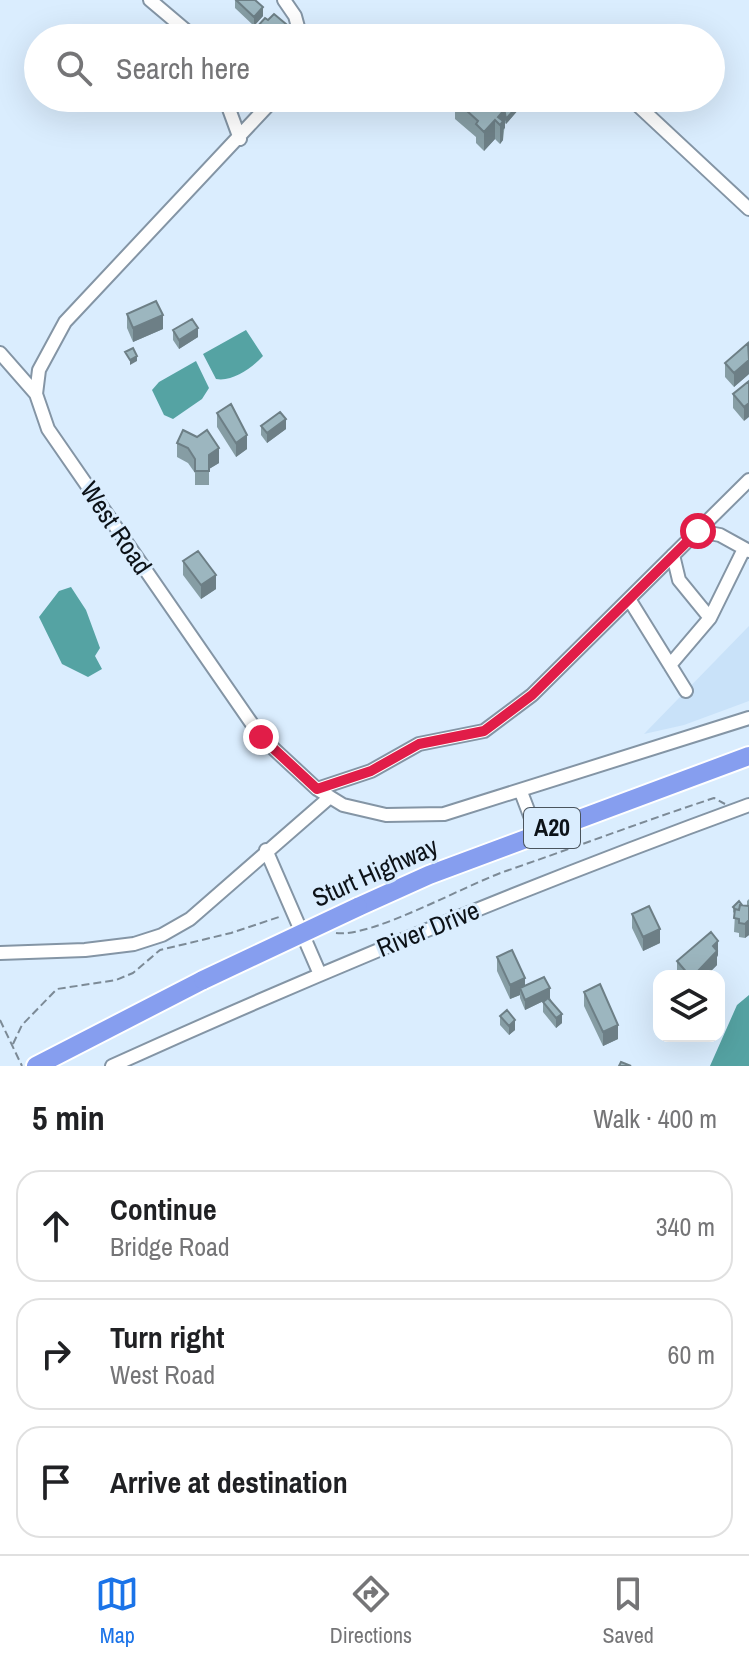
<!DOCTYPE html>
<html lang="en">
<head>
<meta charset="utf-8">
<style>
  body { margin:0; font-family:"Archivo Narrow",sans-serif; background:#f6f6f6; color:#202124 }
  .controls { position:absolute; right:24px; bottom:24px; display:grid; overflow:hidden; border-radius:16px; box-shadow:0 8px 32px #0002 }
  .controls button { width:72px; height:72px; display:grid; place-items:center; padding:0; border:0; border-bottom:2px solid #e0e0e0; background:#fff; color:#202124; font:40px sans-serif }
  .stop { position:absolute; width:24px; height:24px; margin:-18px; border:6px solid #e11d48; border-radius:50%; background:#fff }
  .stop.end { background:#e11d48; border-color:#fff; box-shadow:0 2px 8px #0008 }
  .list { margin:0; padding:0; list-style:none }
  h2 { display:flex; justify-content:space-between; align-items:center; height:104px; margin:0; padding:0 32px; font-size:34px }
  h2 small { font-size:26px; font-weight:400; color:#757577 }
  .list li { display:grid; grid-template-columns:52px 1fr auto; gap:24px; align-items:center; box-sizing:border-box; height:112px; margin:0 16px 16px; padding:0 16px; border:2px solid #e0e0e0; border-radius:24px }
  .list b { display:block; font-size:30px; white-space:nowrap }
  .list p { margin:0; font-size:26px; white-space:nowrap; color:#757577 }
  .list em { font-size:26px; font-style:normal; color:#757577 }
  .icon { flex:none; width:44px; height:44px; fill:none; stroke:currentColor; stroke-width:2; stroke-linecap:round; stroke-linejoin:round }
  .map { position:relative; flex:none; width:749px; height:1066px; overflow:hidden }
  .search { position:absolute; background:#fff; box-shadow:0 8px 32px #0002; left:24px; right:24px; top:24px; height:88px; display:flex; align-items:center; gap:20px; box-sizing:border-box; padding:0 28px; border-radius:44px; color:#757577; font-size:30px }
  .sheet { height:488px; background:#fff }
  nav { display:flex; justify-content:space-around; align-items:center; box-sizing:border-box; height:112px; border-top:2px solid #e0e0e0; background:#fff; font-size:22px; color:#757577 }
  nav a { display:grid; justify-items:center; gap:4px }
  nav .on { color:#1a73e8 }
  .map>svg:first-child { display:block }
</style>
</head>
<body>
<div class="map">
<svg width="749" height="1066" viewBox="0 0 749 1066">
  <rect width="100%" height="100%" fill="#daedfe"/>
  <!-- built -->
  <path fill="#c9e2f9" d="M749 626V701L684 725 644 734Z"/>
  <!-- water -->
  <path fill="#55a3a3" d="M246 330 263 356C252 368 233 382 216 379L203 354Z
    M196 361 209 388 202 399 173 419 164 415 152 390 159 382Z
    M71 587 86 610 100 648 95 656 102 669 88 677 62 664 39 617 59 591Z
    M749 995V1066H710L737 1005Z"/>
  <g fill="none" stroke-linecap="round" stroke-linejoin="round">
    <defs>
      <path id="minor" d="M150 0 195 38
        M284 0 295 16 301 38
        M225 98 240 139
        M275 98 65 322 39 370 36 394 48 429 261 737 317 789 343 805 386 815 444 814 749 718
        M630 98 749 209
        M0 353 36 394
        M698 531 720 535 749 551
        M673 555 679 580 710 618
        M629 599 686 691
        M670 665 710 618 743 551
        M317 789 371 771 419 744 484 731 532 695 749 480
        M521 792 537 834
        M266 850 319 972
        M0 953 85 950 134 944 162 935 190 919 330 797
        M112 1066C322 971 533 884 749 805"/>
      <path id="highway" d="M358 907 429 875 749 756
        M36 1066 203 980"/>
    </defs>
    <!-- minor casing -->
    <use href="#minor" stroke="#8495a5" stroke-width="16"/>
    <!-- highway casing -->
    <use href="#highway" stroke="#fff" stroke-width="22"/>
    <!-- path -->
    <path stroke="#7c8a96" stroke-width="2" stroke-dasharray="8 4" stroke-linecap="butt" d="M336 933C372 938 465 885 506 871 576 847 644 821 714 798L725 804
      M0 1020 22 1066
      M13 1044 22 1025 57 989 116 980 133 973 160 950 231 933 282 916"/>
    <!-- minor -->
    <use href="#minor" stroke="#fff" stroke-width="12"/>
    <!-- highway -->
    <use href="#highway" stroke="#869eef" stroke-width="18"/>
    <defs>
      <path id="highway-bridge" d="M203 980 358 907"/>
    </defs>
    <!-- highway-bridge casing -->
    <use href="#highway-bridge" stroke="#fff" stroke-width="22" stroke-linecap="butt"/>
    <!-- highway-bridge -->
    <use href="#highway-bridge" stroke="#869eef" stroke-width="18"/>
  </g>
  <!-- wall -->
  <path fill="#869da4" d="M235 0H255L263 16 254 26 235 8Z
    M455 100 500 104 504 108 519 109 506 124 505 123 503 140 500 144 495 139 484 151 476 143V137L455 119Z
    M127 314 163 329 133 342 127 328Z
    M173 330 198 337 179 349 173 340Z
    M749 344V374L734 387 725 377V363Z
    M749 381 744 421 733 408V394Z
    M217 413 247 449 236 457 217 427Z
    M261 426 286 429 267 443 261 435Z
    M177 443 219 463 209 469V485H195V473L188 463 177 457Z
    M183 561 216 589 201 599 183 575Z
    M749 899V935L745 938 739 937V933L734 932 735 914 733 912V907L747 906V901Z
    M632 914 660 943 643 951 632 928Z
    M718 955 717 957V965L706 976H677V961Z
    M497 957 525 986 550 998 562 1023 556 1028 543 1012V1002L545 1000 525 1010 520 998V995L510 999 497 971Z
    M584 992 618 1039 603 1046 584 1006Z
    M500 1016 515 1030 509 1035 500 1025Z"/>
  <!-- shaded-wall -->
  <path fill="#6d7f86" d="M263 7V16L254 26V17Z
    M286 24V38H270Z
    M500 98V113L505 109V128L503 130V140L500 144V125L497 101Z
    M519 104V109L506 124V119Z
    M495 120V139L484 151V132Z
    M163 315V329L133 342V328Z
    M198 328V337L179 349V340Z
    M137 356V361L130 365V360Z
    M749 360V374L734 387V373Z
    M749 403V417L744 421V407Z
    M286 419V429L267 443V433Z
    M247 435V449L236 457V443Z
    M219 448V463L209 469V455Z
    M216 575V589L201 599V585Z
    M749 920V935L745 938V924Z
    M660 929V943L643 951V937Z
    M718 941V955L717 957V965L706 976H688V974Z
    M525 978V992L520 988V995L510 999V985Z
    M550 988V998L525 1010V1000Z
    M562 1014V1023L556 1028V1018Z
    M515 1020V1030L509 1035V1026Z
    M618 1025V1039L603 1046V1032Z"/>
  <!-- building -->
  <path fill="#9cb6bf" stroke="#6d7f86" stroke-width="2" d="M236 0H255L263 7 254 17Z
    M274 14 286 24 270 38H247L265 18 268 20Z
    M457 98H500L497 101 505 109 498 117 503 121 500 125 495 120 484 132 476 124 478 121 455 100Z
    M513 98 519 104 506 119 504 108Z
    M156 301 163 315 133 328 127 314Z
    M192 319 198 328 179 340 173 330Z
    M748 343 749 360 734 373 725 363Z
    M133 348 137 356 130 360 125 352Z
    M749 381V403L744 407 733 394Z
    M231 404 247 435 236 443 217 413Z
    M280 412 286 419 267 433 261 426Z
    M183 430 197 437 207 430 219 448 209 455V471H195V459L188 448 177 443Z
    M198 551 216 575 201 585 183 561Z
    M739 901 742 905H740L739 910 735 909 733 907Z
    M740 905 749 906V920L745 924 739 923V919L734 918 735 909 739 910Z
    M649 906 660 929 643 937 632 914Z
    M711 932 718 941 713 946 717 951 698 971 688 974 677 961Z
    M512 950 525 978 510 985 497 957Z
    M544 977 550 988 525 1000 520 988Z
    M600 984 618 1025 603 1032 584 992Z
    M548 998 562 1014 556 1018 543 1002Z
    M507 1010 515 1020 509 1026 500 1016Z
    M621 1062 631 1066H619Z"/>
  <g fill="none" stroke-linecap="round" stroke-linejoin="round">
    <!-- route -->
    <path stroke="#e11d48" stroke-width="10" d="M261 737 317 789 371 771 419 744 484 731 532 695 698 531"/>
  </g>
  <g text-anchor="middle" stroke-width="6" stroke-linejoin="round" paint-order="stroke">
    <!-- shield labels -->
    <rect fill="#daedfe" stroke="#4a545d" stroke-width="2" x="524" y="808" width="56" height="40" rx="6"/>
    <g font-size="24" font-weight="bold" fill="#0c1218">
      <text x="552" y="836">A20</text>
    </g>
    <!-- street labels -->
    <g font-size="26" fill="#0c1218" stroke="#daedfe">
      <text transform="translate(116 528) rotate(56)" y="9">West Road</text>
      <text transform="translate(375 872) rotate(-24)" y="9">Sturt Highway</text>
      <text transform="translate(428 929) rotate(-22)" y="9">River Drive</text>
    </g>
  </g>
</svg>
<div class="controls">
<button><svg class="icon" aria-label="layers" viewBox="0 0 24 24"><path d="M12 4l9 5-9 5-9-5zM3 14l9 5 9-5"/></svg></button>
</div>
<div class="stop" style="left:698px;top:531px"></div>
<div class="stop end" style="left:261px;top:737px"></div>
<div class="search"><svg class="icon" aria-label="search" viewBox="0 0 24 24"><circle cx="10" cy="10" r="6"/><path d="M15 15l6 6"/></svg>Search here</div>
</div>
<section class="sheet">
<h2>5 min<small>Walk · 400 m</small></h2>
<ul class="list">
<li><svg class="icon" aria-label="ahead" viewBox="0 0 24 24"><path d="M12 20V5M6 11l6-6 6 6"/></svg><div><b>Continue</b><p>Bridge Road</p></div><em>340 m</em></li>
<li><svg class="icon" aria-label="right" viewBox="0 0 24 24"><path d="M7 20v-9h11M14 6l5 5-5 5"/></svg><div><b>Turn right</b><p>West Road</p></div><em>60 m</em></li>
<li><svg class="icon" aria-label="arrive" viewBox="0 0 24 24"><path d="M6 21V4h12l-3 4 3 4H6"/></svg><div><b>Arrive at destination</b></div></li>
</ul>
</section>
<nav>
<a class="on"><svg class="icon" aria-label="map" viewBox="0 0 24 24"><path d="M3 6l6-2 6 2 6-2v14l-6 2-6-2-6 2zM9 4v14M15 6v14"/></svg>Map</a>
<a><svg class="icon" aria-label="directions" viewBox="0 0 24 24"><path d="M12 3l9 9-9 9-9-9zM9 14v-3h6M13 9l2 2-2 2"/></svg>Directions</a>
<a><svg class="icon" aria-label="saved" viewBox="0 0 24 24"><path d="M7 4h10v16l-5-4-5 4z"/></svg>Saved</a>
</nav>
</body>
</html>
